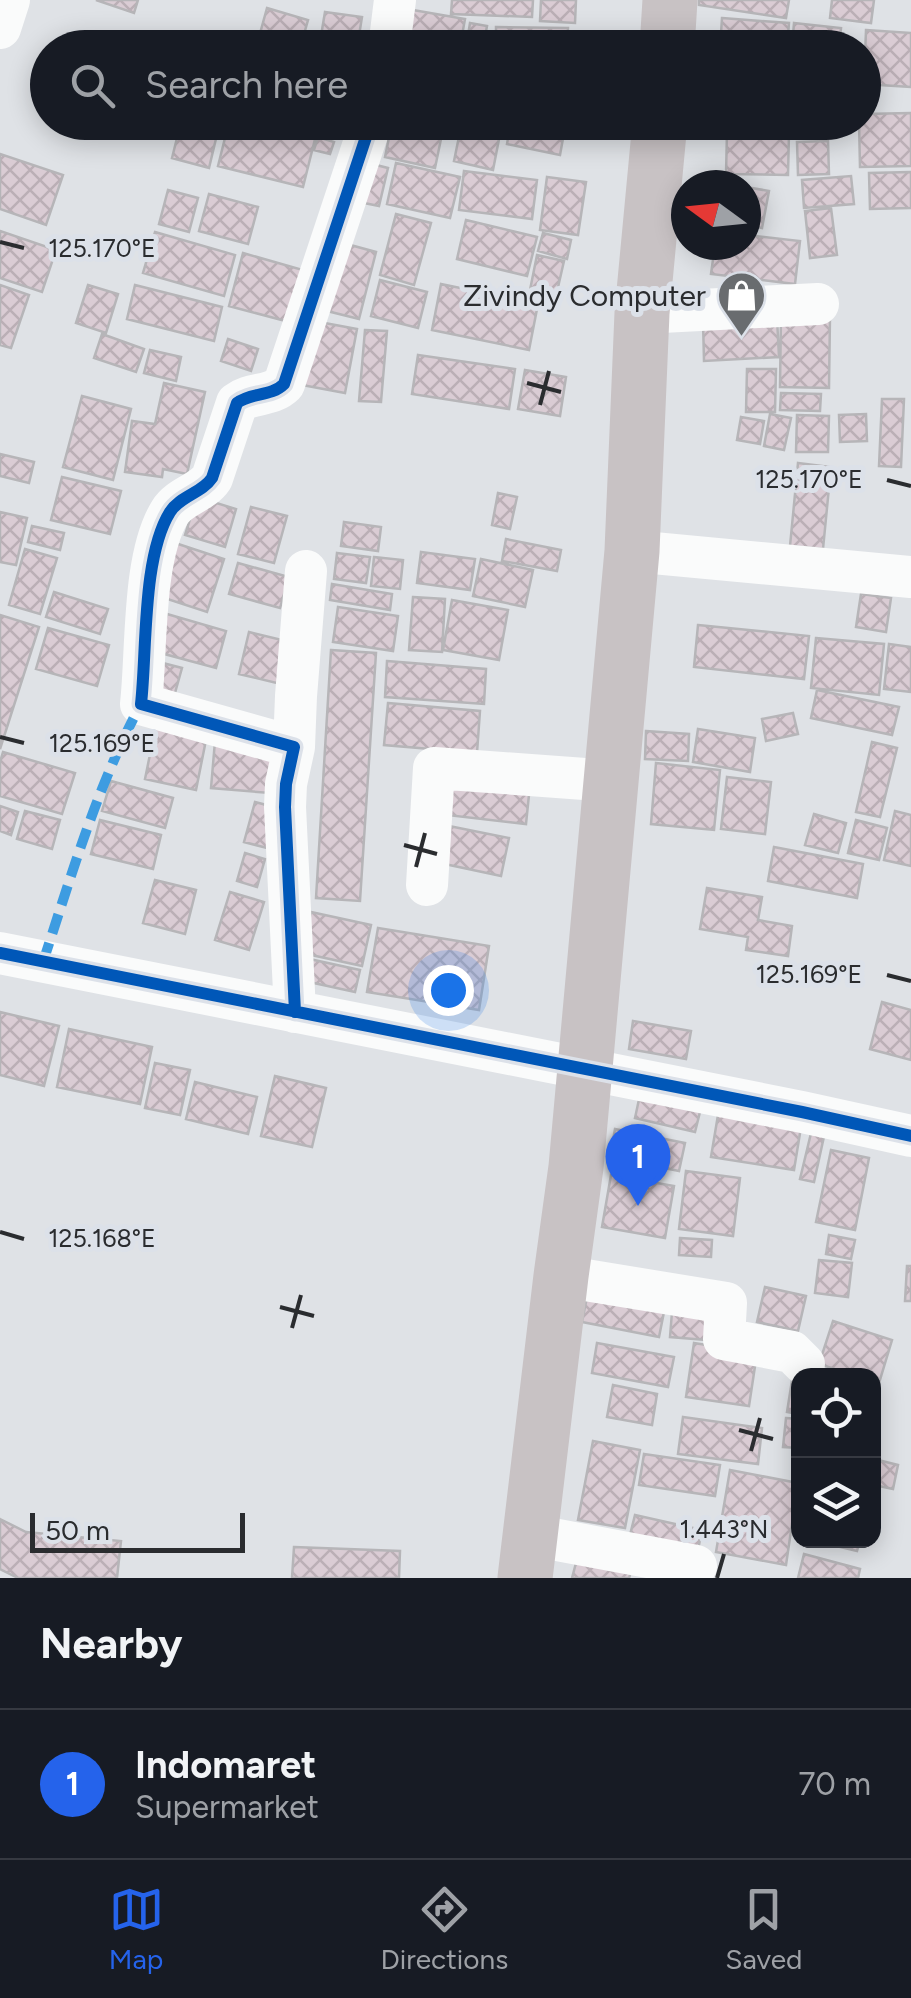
<!DOCTYPE html>
<html lang="en">
<head>
<meta charset="utf-8">
<style>
  body { margin:0; font-family:Figtree,sans-serif; background:#242831; color:#f1f3f6 }
  .controls { position:absolute; right:30px; bottom:30px; display:grid; overflow:hidden; border-radius:20px; box-shadow:0 5px 25px #0003 }
  .controls button { width:90px; height:90px; display:grid; place-items:center; padding:0; border:0; border-bottom:2px solid #363941; background:#171b24; color:#f1f3f6; font:50px sans-serif }
  .compass { position:absolute; left:671px; top:170px; width:90px; height:90px; border-radius:50%; background:#171b24; box-shadow:0 5px 25px #0003; rotate:285deg }
  .scale { position:absolute; left:30px; bottom:25px; width:215px; box-sizing:border-box; padding-left:10px; border:5px solid #2a2c2f; border-top:0; font-size:28px; line-height:35px; white-space:nowrap; color:#2a2c2f; -webkit-text-stroke:8px #dce1e9; paint-order:stroke }
  .you { position:absolute; left:448px; top:990px; width:35px; height:35px; margin:-25px; border:8px solid #fff; border-radius:50%; background:#1a73e8; box-shadow:0 0 0 15px #1a73e833 }
  .badge { display:grid; place-items:center; width:65px; height:65px; border-radius:50%; background:#2563eb; color:#fff; font-size:32px; font-weight:700 }
  .pin { position:absolute; translate:-50% -82px; filter:drop-shadow(0 2px 5px #0008) }
  .pin::after { content:''; position:absolute; top:52px; width:35px; height:30px; background:inherit; clip-path:polygon(0 0,100% 0,50% 100%) }
  .list { margin:0; padding:0; list-style:none }
  h2 { display:flex; justify-content:space-between; align-items:center; height:130px; margin:0; padding:0 40px; font-size:42px }
  h2 small { font-size:32px; font-weight:400; color:#9ea1a6 }
  .list li { display:grid; grid-template-columns:65px 1fr auto; gap:30px; align-items:center; box-sizing:border-box; height:150px; padding:0 40px; border-top:2px solid #363941 }
  .list b { display:block; font-size:38px; white-space:nowrap }
  .list p { margin:0; font-size:32px; white-space:nowrap; color:#9ea1a6 }
  .list em { font-size:32px; font-style:normal; color:#9ea1a6 }
  .icon { flex:none; width:55px; height:55px; fill:none; stroke:currentColor; stroke-width:2; stroke-linecap:round; stroke-linejoin:round }
  .map { position:relative; flex:none; width:911px; height:1578px; overflow:hidden }
  .search { position:absolute; background:#171b24; box-shadow:0 5px 25px #0003; left:30px; right:30px; top:30px; height:110px; display:flex; align-items:center; gap:25px; box-sizing:border-box; padding:0 35px; border-radius:55px; color:#9ea1a6; font-size:38px }
  .sheet { height:280px; background:#171b24 }
  nav { display:flex; justify-content:space-around; align-items:center; box-sizing:border-box; height:140px; border-top:2px solid #363941; background:#171b24; font-size:28px; color:#9ea1a6 }
  nav a { display:grid; justify-items:center; gap:5px }
  nav .on { color:#2563eb }
  .map>svg:first-child { display:block }
</style>
</head>
<body>
<div class="map">
<svg width="911" height="1578" viewBox="0 0 911 1578">
  <defs>
    <pattern id="building-cross-hatch" width="8" height="8" patternUnits="userSpaceOnUse" patternTransform="scale(2.5)"><rect width="8" height="8" fill="#daccd4"/><path d="M0 0l8 8M0 8l8-8" fill="none" stroke="#bbafb6"/></pattern>
  </defs>
  <rect width="100%" height="100%" fill="#dfe2e6"/>
  <!-- building -->
  <path fill="url(#building-cross-hatch)" stroke="#b6b5b8" stroke-width="2.5" d="M96 0H138L134 13Z
    M452 0H533L532 17 451 14Z
    M541 0H576L575 23 540 21Z
    M699 0H789L786 18 699 5Z
    M832 0H874L871 23 830 18Z
    M267 8 308 20 300 48H256Z
    M413 10 465 19 461 41 409 32Z
    M325 12 362 17 357 48H319Z
    M722 18 789 23 787 48H720Z
    M470 23 487 26 483 48H466Z
    M794 23 841 28 839 48H792Z
    M496 27 568 28 567 48H496Z
    M866 30 911 33V87L864 84Z
    M397 38 461 46 460 48H396Z
    M911 113V166L860 167 859 122H864V114Z
    M181 122H220L209 168 172 158Z
    M229 122H249L315 139 303 187 218 166Z
    M284 122H327L324 132Z
    M393 122H434L433 129 393 125Z
    M462 122 501 129 493 170 454 161Z
    M511 122H566L560 155 507 144Z
    M803 122H853V130L803 133Z
    M391 128 441 139 435 168 385 157Z
    M727 132 789 133 788 175 726 174Z
    M318 137 334 142 330 154 314 150Z
    M828 141 829 174 798 175 797 142Z
    M0 154 63 175 46 225 0 209Z
    M368 163 388 168 379 206 359 202Z
    M396 163 460 177 450 218 387 204Z
    M464 171 537 180 532 219 459 210Z
    M911 172V208L870 209 869 173Z
    M851 176 854 204 804 208 802 180Z
    M547 177 586 182 578 235 540 230Z
    M746 187 769 191 762 228 746 225Z
    M168 190 198 198 189 232 159 224Z
    M209 194 258 207 248 244 199 231Z
    M831 208 837 255 810 258 805 211Z
    M396 214 431 223 414 285 380 275Z
    M466 220 537 237 527 276 457 259Z
    M0 231 56 250 42 292 0 278Z
    M155 232 235 255 224 296 143 273Z
    M543 233 571 240 567 259 538 251Z
    M746 235 800 241 795 284 711 274 715 245H746Z
    M332 240 376 252 359 319 315 308Z
    M243 253 303 270 289 322 229 306Z
    M537 255 564 261 556 296 530 290Z
    M380 280 427 292 418 328 371 316Z
    M441 284 538 304 529 350 432 330Z
    M0 285 29 295 11 348 0 345Z
    M88 285 118 294 106 333 76 323Z
    M135 285 222 307 214 341 127 319Z
    M781 315 830 316 829 388 780 387Z
    M777 318 779 357 704 361 703 321Z
    M314 321 357 329 345 393 302 385Z
    M365 330 387 331 381 402 359 401Z
    M102 334 144 349 136 372 94 358Z
    M228 339 258 349 251 371 221 361Z
    M150 350 181 357 176 381 144 373Z
    M418 355 515 369 509 409 412 394Z
    M747 369H776L775 412H746Z
    M525 370 566 377 560 416 518 409Z
    M164 383 205 392 187 474 163 469 162 477 125 472 132 421 155 424Z
    M781 393 821 394 820 411 780 410Z
    M82 396 131 409 113 480 63 467Z
    M882 399H904L901 467 879 466Z
    M770 414 791 418 784 450 764 446Z
    M866 414 867 441 840 442 839 415Z
    M797 415 829 416 828 452H796Z
    M741 417 764 421 760 444 737 440Z
    M0 454 34 462 29 483 0 476Z
    M798 463 831 467 823 549 790 546Z
    M62 477 121 491 110 534 51 520Z
    M498 493 517 497 510 529 492 525Z
    M197 497 236 509 225 547 185 535Z
    M251 507 287 516 274 563 238 554Z
    M0 512 27 518 16 565 0 562Z
    M344 522 381 527 378 551 341 546Z
    M32 526 64 533 60 550 28 542Z
    M506 539 561 550 557 571 502 561Z
    M166 540 224 559 207 612 149 593Z
    M25 549 57 558 40 614 9 605Z
    M421 552 475 559 470 590 417 583Z
    M337 553 370 557 366 583 334 579Z
    M374 557 403 560 400 589 371 586Z
    M481 559 533 570 525 607 473 596Z
    M238 563 289 577 280 608 229 594Z
    M332 584 392 594 390 610 330 600Z
    M54 592 108 609 100 634 46 617Z
    M861 594 891 598 886 632 856 627Z
    M413 597 445 599 442 652 409 650Z
    M452 600 508 610 499 660 443 650Z
    M338 607 398 616 393 651 333 642Z
    M167 614 226 631 216 668 157 652Z
    M0 615 39 627 0 749Z
    M698 625 809 636 804 679 694 667Z
    M48 628 109 645 97 686 36 669Z
    M249 632 294 643 285 685 239 674Z
    M816 638 884 644 879 695 811 688Z
    M889 644 911 647V692L884 689Z
    M331 650 376 653 360 901 316 898Z
    M155 661 182 668 173 700 147 693Z
    M387 661 486 669 484 704 385 697Z
    M817 690 899 707 892 735 811 718Z
    M388 703 480 711 477 753 384 745Z
    M793 713 798 734 766 741 762 719Z
    M157 720 208 730 196 790 145 779Z
    M698 729 755 738 750 772 693 762Z
    M646 731 689 734 688 761 645 759Z
    M215 741 274 747 270 793 211 788Z
    M872 742 897 748 880 817 856 812Z
    M3 752 75 773 62 814 0 796V762Z
    M656 763 720 770 714 830 651 824Z
    M451 777 530 785 526 824 447 815Z
    M727 777 771 782 765 834 721 829Z
    M111 781 173 798 165 828 102 811Z
    M255 802 278 808 267 848 244 842Z
    M0 806 18 812 11 835 0 831Z
    M25 811 60 820 52 849 17 839Z
    M895 811 911 815V866L884 860Z
    M814 814 846 823 838 853 805 845Z
    M100 820 161 835 153 869 91 854Z
    M856 820 887 828 879 860 848 853Z
    M449 826 509 838 501 876 440 863Z
    M774 847 863 864 857 898 768 881Z
    M245 853 265 859 257 887 237 881Z
    M155 880 196 890 185 934 143 923Z
    M707 888 762 897 758 920 792 926 788 956 746 950 748 937 700 929Z
    M230 892 264 902 249 950 215 940Z
    M311 912 371 925 362 966 302 953Z
    M378 928 489 946 479 1010 367 992Z
    M305 958 360 970 355 992 300 980Z
    M882 1002 911 1010V1060L870 1049Z
    M0 1012 59 1026 44 1086 0 1075Z
    M633 1021 691 1031 686 1059 629 1049Z
    M69 1029 152 1047 140 1104 57 1087Z
    M155 1063 190 1070 180 1115 145 1108Z
    M275 1076 326 1088 312 1147 261 1136Z
    M195 1082 257 1097 248 1134 186 1119Z
    M641 1090 702 1104 695 1132 635 1118Z
    M718 1115 801 1127 794 1170 711 1157Z
    M615 1129 685 1143 679 1171 610 1157Z
    M812 1129 825 1132 814 1182 800 1179Z
    M831 1150 869 1158 855 1230 816 1222Z
    M686 1171 740 1178 733 1236 679 1229Z
    M611 1175 674 1186 665 1238 602 1227Z
    M829 1235 855 1240 851 1259 826 1254Z
    M680 1238 712 1240 711 1257 679 1255Z
    M819 1260 852 1263 848 1297 815 1293Z
    M907 1266H911V1301H905Z
    M589 1287 666 1302 659 1337 582 1322Z
    M765 1287 806 1296 798 1331 757 1322Z
    M672 1312 720 1316 718 1341 670 1337Z
    M833 1321 892 1340 879 1383 874 1381V1376H856L819 1364Z
    M597 1343 674 1357 668 1387 592 1373Z
    M694 1343 757 1353 749 1406 686 1397Z
    M793 1374 798 1376V1414L787 1412Z
    M613 1385 657 1394 652 1425 607 1417Z
    M683 1417 762 1428 758 1464 678 1454Z
    M786 1418 798 1419V1448L783 1447Z
    M593 1441 640 1450 625 1528 578 1520Z
    M644 1454 720 1465 715 1496 639 1485Z
    M874 1459 898 1465 893 1489 874 1485Z
    M730 1470 798 1483 786 1565 716 1552Z
    M635 1515 702 1530 698 1550 630 1535Z
    M0 1519 26 1532 121 1541 117 1578H18L0 1569Z
    M811 1540H860L857 1551Z
    M294 1547 400 1551 399 1578H292Z
    M580 1548 634 1562 629 1578H572Z
    M804 1554 860 1569 858 1578H798Z"/>
  <g fill="none" stroke-linecap="round" stroke-linejoin="round">
    <!-- minor -->
    <path stroke="#fafbfb" stroke-width="42" d="M0 28 9 0
      M389 48 395 0
      M642 313 818 304
      M632 551 911 577
      M294 747 296 696 306 571
      M427 885 434 768 612 781
      M0 953 802 1112 911 1136
      M295 1012 285 807 286 784 294 747 141 704C147 651 142 557 170 512 180 496 202 493 212 478L237 403C251 392 271 397 284 384L371 122
      M561 1276 726 1303 724 1339 792 1352 804 1364
      M531 1535 696 1566"/>
    <!-- highway -->
    <path stroke="#c8c2c4" stroke-width="55" d="M667 48 670 0
      M525 1578 561 1276 576 1167 632 551 642 313 660 122"/>
    <!-- quiet -->
    <path stroke="#3d9ce1" stroke-width="10" stroke-dasharray="20 10" stroke-linecap="butt" d="M43 962C72 874 97 786 141 704"/>
    <defs>
      <path id="cycleway" d="M0 953 802 1112 911 1136
        M295 1012 285 807 286 784 294 747 141 704C147 651 142 557 170 512 180 496 202 493 212 478L237 403C251 392 271 397 284 384L371 122"/>
    </defs>
    <!-- cycleway casing -->
    <use href="#cycleway" stroke="#dce1e9" stroke-width="19"/>
    <!-- cycleway -->
    <use href="#cycleway" stroke="#0057b8" stroke-width="12"/>
  </g>
  <!-- ticks -->
  <path fill="none" stroke="#2a2c2f" stroke-width="4" d="M0 242 24 248M527 383 561 392M540 405 549 371M887 480 911 486M0 737 24 743M404 845 437 854M416 867 425 833M887 975 911 981M0 1232 24 1239M280 1307 314 1316M292 1328 301 1295M739 1430 773 1439M751 1451 760 1418M717 1578 724 1554"/>
  <!-- icons -->
  <defs>
    <symbol id="shop-pin" viewBox="-11 -11 22 30"><path d="M0 17L-7.5 6A9.5 9.5 0 1 1 7.5 6Z" fill="#696c6f" stroke="#dce1e9"/><path d="M-5-2.5h2.3a2.7 3.5 0 0 1 5.4 0H5L5.5 6h-11ZM-1.5-2.5h3a1.5 2.3 0 0 0-3 0Z" fill="#fff"/></symbol>
  </defs>
  <g fill-rule="evenodd">
    <use href="#shop-pin" x="714" y="268" width="55" height="75"/>
  </g>
  <g text-anchor="middle" stroke-width="10" stroke-linejoin="round" paint-order="stroke">
    <!-- poi labels -->
    <g font-size="30" fill="#2a2c2f" stroke="#dce1e9" text-anchor="end">
      <text x="706" y="306">Zivindy Computer</text>
    </g>
  </g>
  <g font-size="25" text-anchor="middle" fill="#2a2c2f" stroke="#dce1e9" stroke-width="10" stroke-linejoin="round" paint-order="stroke">
    <text x="102" y="257">125.170°E</text>
    <text x="809" y="488">125.170°E</text>
    <text x="102" y="752">125.169°E</text>
    <text x="809" y="983">125.169°E</text>
    <text x="102" y="1247">125.168°E</text>
    <text x="724" y="1538">1.443°N</text>
  </g>
</svg>
<div class="controls">
<button><svg class="icon" aria-label="locate" viewBox="0 0 24 24"><circle cx="12" cy="12" r="6"/><path d="M12 2v4M12 18v4M2 12h4M18 12h4"/></svg></button>
<button><svg class="icon" aria-label="layers" viewBox="0 0 24 24"><path d="M12 4l9 5-9 5-9-5zM3 14l9 5 9-5"/></svg></button>
</div>
<svg class="compass" viewBox="-18 -18 36 36"><path d="M0-13l5 13h-10z" fill="#e53935"/><path d="M0 13l5-13h-10z" fill="#9ea1a6"/></svg>
<div class="scale">50 m</div>
<div class="you"></div>
<div class="pin badge" style="left:638px;top:1206px">1</div>
<div class="search"><svg class="icon" aria-label="search" viewBox="0 0 24 24"><circle cx="10" cy="10" r="6"/><path d="M15 15l6 6"/></svg>Search here</div>
</div>
<section class="sheet">
<h2>Nearby<small></small></h2>
<ul class="list">
<li><span class="badge">1</span><div><b>Indomaret</b><p>Supermarket</p></div><em>70 m</em></li>
</ul>
</section>
<nav>
<a class="on"><svg class="icon" aria-label="map" viewBox="0 0 24 24"><path d="M3 6l6-2 6 2 6-2v14l-6 2-6-2-6 2zM9 4v14M15 6v14"/></svg>Map</a>
<a><svg class="icon" aria-label="directions" viewBox="0 0 24 24"><path d="M12 3l9 9-9 9-9-9zM9 14v-3h6M13 9l2 2-2 2"/></svg>Directions</a>
<a><svg class="icon" aria-label="saved" viewBox="0 0 24 24"><path d="M7 4h10v16l-5-4-5 4z"/></svg>Saved</a>
</nav>
</body>
</html>
